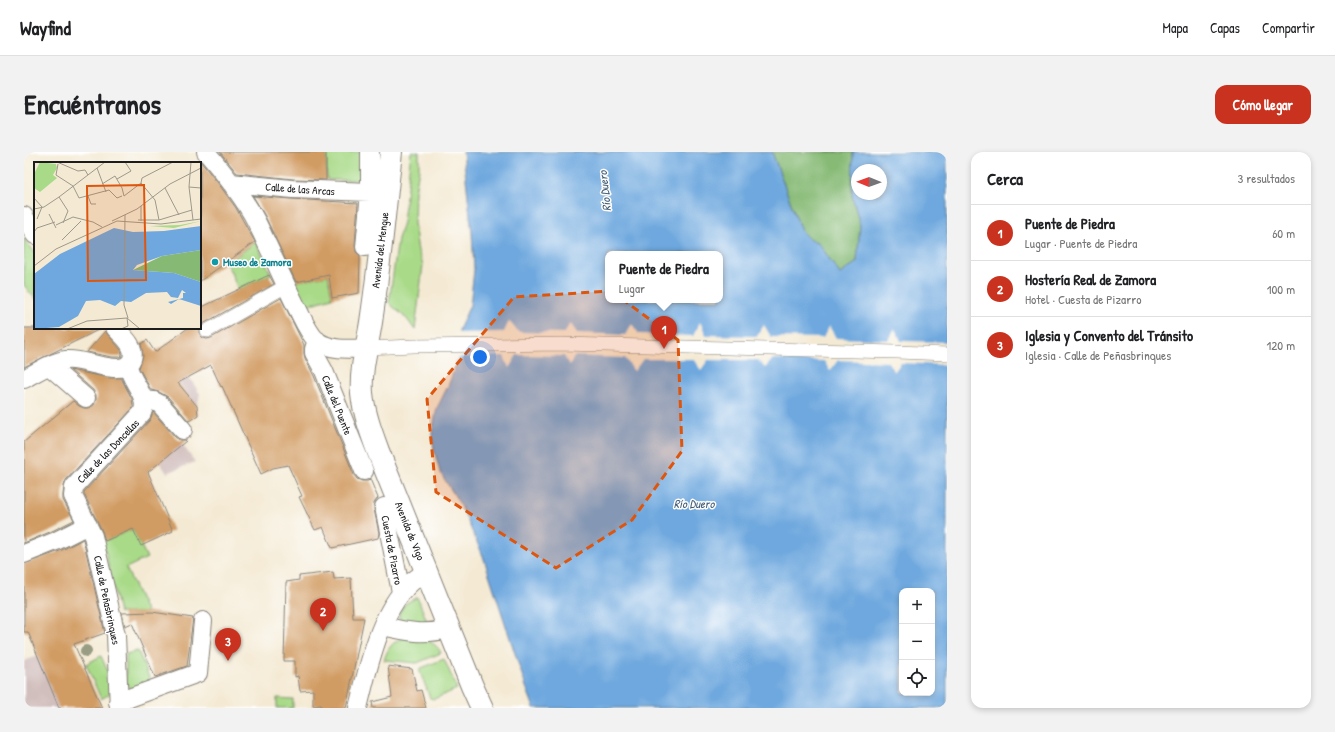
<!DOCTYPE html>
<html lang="es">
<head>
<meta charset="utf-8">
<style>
  body { margin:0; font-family:"Patrick Hand",sans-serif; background:#f2f2f2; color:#202124 }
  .controls { position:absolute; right:12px; bottom:12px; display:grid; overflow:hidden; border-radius:8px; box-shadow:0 2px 6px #0003 }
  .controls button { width:36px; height:36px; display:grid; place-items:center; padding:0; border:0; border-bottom:1px solid #e0e0e0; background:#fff; color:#202124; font:20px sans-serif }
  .compass { position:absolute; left:827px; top:12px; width:36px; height:36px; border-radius:50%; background:#fff; box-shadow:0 2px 6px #0003; rotate:271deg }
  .you { position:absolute; left:456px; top:205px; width:14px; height:14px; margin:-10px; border:3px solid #fff; border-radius:50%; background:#1a73e8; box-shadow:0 0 0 6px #1a73e833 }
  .badge { display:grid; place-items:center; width:26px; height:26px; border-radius:50%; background:#c8321e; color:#fff; font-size:13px; font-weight:700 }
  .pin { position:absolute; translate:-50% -33px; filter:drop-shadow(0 1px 2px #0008) }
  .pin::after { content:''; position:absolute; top:21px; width:14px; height:12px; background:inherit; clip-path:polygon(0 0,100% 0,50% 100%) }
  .popup { position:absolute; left:581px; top:99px; width:118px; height:52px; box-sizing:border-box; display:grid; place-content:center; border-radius:8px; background:#fff; filter:drop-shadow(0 1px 3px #0005); font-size:13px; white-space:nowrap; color:#757577 }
  .popup b { font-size:15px; color:#202124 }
  .popup::after { content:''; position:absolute; left:50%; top:100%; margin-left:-8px; border:8px solid transparent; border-top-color:#fff }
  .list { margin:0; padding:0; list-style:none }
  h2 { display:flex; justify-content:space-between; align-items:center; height:52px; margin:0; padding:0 16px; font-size:17px }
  h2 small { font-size:13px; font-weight:400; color:#757577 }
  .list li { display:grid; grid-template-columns:26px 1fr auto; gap:12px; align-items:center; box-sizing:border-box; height:56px; padding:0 16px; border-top:1px solid #e0e0e0 }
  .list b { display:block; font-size:15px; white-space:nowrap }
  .list p { margin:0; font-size:13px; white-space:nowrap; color:#757577 }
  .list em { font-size:13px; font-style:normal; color:#757577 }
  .icon { flex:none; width:22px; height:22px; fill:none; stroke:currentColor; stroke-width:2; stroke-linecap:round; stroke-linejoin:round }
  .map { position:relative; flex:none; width:923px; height:556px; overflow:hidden; border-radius:12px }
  header { display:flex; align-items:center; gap:24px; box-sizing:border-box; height:56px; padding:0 20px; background:#fff; border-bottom:1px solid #e0e0e0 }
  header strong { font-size:19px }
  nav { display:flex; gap:22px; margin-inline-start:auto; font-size:14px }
  .intro { display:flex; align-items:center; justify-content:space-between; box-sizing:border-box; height:96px; padding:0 24px }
  h1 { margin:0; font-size:28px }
  .button { padding:10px 18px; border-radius:12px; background:#c8321e; color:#fff; font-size:14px; font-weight:700 }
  main { display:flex; gap:24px; padding:0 24px }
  aside { flex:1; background:#fff; border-radius:12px; box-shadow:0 2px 6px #0003 }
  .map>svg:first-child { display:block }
</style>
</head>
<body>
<header>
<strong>Wayfind</strong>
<nav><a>Mapa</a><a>Capas</a><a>Compartir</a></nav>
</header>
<div class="intro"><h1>Encuéntranos</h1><a class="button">Cómo llegar</a></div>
<main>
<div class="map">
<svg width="923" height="556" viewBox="0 0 923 556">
  <rect width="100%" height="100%" fill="#fff"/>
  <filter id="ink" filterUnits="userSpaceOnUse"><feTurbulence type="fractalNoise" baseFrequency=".025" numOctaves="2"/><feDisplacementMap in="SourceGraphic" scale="8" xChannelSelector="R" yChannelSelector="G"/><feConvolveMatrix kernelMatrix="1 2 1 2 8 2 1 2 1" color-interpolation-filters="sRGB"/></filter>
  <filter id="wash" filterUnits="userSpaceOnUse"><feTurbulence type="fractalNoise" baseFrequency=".012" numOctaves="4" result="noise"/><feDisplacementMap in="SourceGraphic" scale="16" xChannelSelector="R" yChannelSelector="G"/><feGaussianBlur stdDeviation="0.9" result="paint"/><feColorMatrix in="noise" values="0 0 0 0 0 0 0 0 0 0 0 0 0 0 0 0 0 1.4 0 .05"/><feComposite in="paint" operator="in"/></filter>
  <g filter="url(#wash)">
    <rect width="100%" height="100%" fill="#f4ead4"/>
    <!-- industrial -->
    <path fill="#d1bfbd" d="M162 220 176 242 173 254 151 226Z
      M158 292 171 310 143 321 136 311 116 324Z
      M14 504 35 556H0V509Z"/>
    <!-- green -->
    <path fill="#a9da88" stroke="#627b52" d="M302 0H337V28H303Z
      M387 0H395V17L391 40 390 71 394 99 399 113 391 178 383 167 365 151 374 87 379 70Z
      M0 86 11 101V147L0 133Z
      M232 90 247 122 214 138 206 118 202 112Z
      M304 123 308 146 281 154 270 130Z
      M76 375 83 388 109 377 123 406 102 416 123 461H95Z
      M393 445 403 469C394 473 384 472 375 466V461L381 452Z
      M382 485C395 487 411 487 417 501L393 511 360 508C365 494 368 490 382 485Z
      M114 499 127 530 106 537 102 529V502Z
      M77 504 85 522 86 542 77 547 62 512Z
      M420 507 433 537 410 547 406 546 395 517Z
      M253 546 269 547V556H253Z"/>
    <!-- forest -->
    <path fill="#86ba74" stroke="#516b48" d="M748 0H829L828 44 836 73 833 110 816 123 794 90 786 88 777 79Z"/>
    <!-- water -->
    <path fill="#6ea8de" stroke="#45627d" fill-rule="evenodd" d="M439 0H748L777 79 786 88 794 90 816 122 833 110 836 73 828 44 829 0H923V556H510L501 532 459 404 437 354 416 320 410 298 408 281 413 256 424 234 432 213 435 178 446 153 450 118 448 81ZM833 18H857V42H833ZM584 102H696V148H584ZM878 439H908V541H878Z"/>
    <!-- pier -->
    <path fill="#f4ead4" d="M485 169 494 180 541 181 546 171 553 181 601 183 608 172 615 182 669 184 676 170 682 183 733 184 740 173 747 185 799 186 805 174 812 186 865 188 871 177 877 189 923 190V213L877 211 870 220 864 210 814 208 806 219 800 209 749 207 741 216 734 208H684L677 218 669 207H619L610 219 601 206 551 204 545 213 540 204 493 203 485 216 480 204 437 205 431 210 433 181 480 180Z"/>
    <g id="blocks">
      <!-- building -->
      <path fill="#d19c64" d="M196 0H302V28L269 27 213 21Z
        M176 9 194 31 212 56 231 90 176 129Z
        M229 44 267 47 334 51 331 94 332 100 336 104 335 141 308 146 305 123 272 130 241 64Z
        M245 123 250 132 179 172 176 175V156Z
        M257 146 280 193V201L281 206 290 224 330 323 333 327 338 329H344L346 327 354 346 350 351V357L355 381 354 386 308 396 299 375 291 378 275 345 278 344 264 313 249 316 237 322 198 234 197 235 187 213 154 231 173 254 174 263 165 269 144 245 135 240 127 238 115 216 119 204 117 192 123 188 131 200 164 176H176V183L179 186 183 187 187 186Z
        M0 176H78L0 215Z
        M81 179 97 198 98 202 97 205H88L63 200Z
        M46 218 86 226H97L108 247 109 254V256L42 328 40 334 39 343V348L50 368 28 379 0 391V290L49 249 55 254 60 256H65L70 253 72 248V243L69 238Z
        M129 260 151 285 155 288H161L162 289 124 320 149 379 117 394 109 377 81 389 78 379 60 342V340L126 268Z
        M59 387 81 481 50 492 78 556H35L4 480H0V412L36 399Z
        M309 420 310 427 327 426 329 466H340L322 556H298L297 553 289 554V538L276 539 274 524 271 525V509H260L262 430 275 428V424Z
        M128 460 169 466 163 514 131 525 108 471 101 474 98 461Z
        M364 514 388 517 393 539 397 538 402 556H349L348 550 368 545Z"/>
    </g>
  </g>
  <g filter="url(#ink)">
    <use href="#blocks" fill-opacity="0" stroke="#888378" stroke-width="1"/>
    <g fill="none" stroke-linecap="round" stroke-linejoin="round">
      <defs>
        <path id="pedestrian" d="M183 179 262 134
          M342 196 390 194 538 192 873 200 923 202"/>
        <path id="minor" d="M182 0C200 21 219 44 232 69 246 97 258 126 272 154 278 165 283 179 292 188 305 199 326 197 342 196
          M207 31 268 37 346 40
          M0 64 11 83
          M341 95 346 40V0
          M293 188 290 197V201L300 219 340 319
          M25 214 62 246
          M0 227C13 220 27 210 42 208 58 206 86 220 100 215 103 214 107 210 108 207 112 194 99 184 91 176
          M120 248 130 249 136 252 159 278
          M360 355 377 440
          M0 402 32 389 64 373
          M359 474C384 480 400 483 425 477
          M94 550 174 521 179 469
          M95 556 92 483 69 384 49 344 50 335 118 261C126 244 106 230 104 213
          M334 556C345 512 358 443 402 420"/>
        <path id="tertiary" d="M367 0C361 54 356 109 348 163 345 189 336 214 338 241 340 261 347 280 354 299L448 534 458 556"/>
      </defs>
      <!-- pedestrian casing -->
      <use href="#pedestrian" stroke="#888378" stroke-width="14"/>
      <!-- minor casing -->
      <use href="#minor" stroke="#888378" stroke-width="20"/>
      <!-- tertiary casing -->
      <use href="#tertiary" stroke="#888378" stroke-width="24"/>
      <!-- pedestrian -->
      <use href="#pedestrian" stroke="#fff" stroke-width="13"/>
      <!-- minor -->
      <use href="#minor" stroke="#fff" stroke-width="18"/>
      <!-- tertiary -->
      <use href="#tertiary" stroke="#fff" stroke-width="22"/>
    </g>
    <!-- trees -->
    <circle fill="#989d84" cx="62" cy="499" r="6"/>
  </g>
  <!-- marked area -->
  <path fill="#de560d" fill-opacity="0.2" stroke="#de560d" stroke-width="3" stroke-dasharray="8 5" stroke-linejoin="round" d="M587 139 654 188 658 299 608 368 532 416 412 340 403 247 490 145Z"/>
  <!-- markers -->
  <circle fill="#0f9aa8" stroke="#fff" stroke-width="1.5" cx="191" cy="110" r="4"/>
  <g text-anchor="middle" stroke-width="3" stroke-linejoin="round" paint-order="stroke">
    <!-- street labels -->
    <g font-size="11" fill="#1c1c1c" stroke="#fff">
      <text transform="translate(276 37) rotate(4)" y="4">Calle de las Arcas</text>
      <text transform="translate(356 98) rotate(-83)" y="4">Avenida del Mengue</text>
      <text transform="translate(313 253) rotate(68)" y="4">Calle del Puente</text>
      <text transform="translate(84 299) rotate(-46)" y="4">Calle de las Doncellas</text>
      <text transform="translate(386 379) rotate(68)" y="4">Avenida de Vigo</text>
      <text transform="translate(368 398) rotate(79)" y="4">Cuesta de Pizarro</text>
      <text transform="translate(83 448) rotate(78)" y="4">Calle de Peñasbrinques</text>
    </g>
    <!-- culture labels -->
    <g font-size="11" font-weight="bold" fill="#0d838f" stroke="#fff" text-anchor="start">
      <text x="199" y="114">Museo de Zamora</text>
    </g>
    <!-- water labels -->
    <g font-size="12" font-style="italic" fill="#415b73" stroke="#fff">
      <text transform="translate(581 39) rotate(-96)" y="4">Río Duero</text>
      <text x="670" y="356">Río Duero</text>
    </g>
  </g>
  <!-- overview -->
  <g transform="translate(10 10)">
    <rect width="167" height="167" fill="#f4ead4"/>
    <path d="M6 0 22 2 23 6 19 13 23 16 6 30 0 26V12ZM167 59 140 66 115 64 146 63Z" fill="#a9da88"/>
    <path d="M167 88V120L140 111 99 108 128 94Z" fill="#86ba74"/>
    <path d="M167 64V88L128 94 103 103 99 108 140 111 167 120V144L145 137 137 142 134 140 149 136V131H152L148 128 144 136 137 135 133 130 112 131 97 140 87 139 81 144 66 138 52 139 44 154 25 165 0 167V112L26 92 80 66 99 70 130 69Z" fill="#6ea8de"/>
    <path fill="none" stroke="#9e988a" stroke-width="1" d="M23 0 44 9 51 8 54 13M157 0 155 25 159 58M24 2 22 13 39 24M63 6 72 30M83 17 97 9 91 0M107 21 121 38 125 58M107 21 108 16 139 0M68 22 81 14 88 26 90 34 107 21M39 24 45 36 75 28 83 36 88 34M155 25 167 26M131 26 145 53M54 34 57 42H62M25 35 34 49 29 61M0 36 8 45M0 47 10 45 25 35 71 0M15 52 22 66M91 53 90 143 94 156M3 57 8 45M104 58H125L158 48M78 59 103 47 136 22 167 6M107 59V44M22 63 39 55 59 60 68 65M0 70 3 66 21 60M28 78 47 59M0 104 22 87 83 59 127 62 167 57M33 167 53 159 93 156 106 167M87 167 94 164 93 156"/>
    <path fill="#de560d" fill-opacity="0.15" stroke="#de560d" stroke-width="2" d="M110 23 112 118 54 119 53 24Z"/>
    <rect width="167" height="167" fill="none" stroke="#1c1c1c" stroke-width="2"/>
  </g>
</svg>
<div class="controls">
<button>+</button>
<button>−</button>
<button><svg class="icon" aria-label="locate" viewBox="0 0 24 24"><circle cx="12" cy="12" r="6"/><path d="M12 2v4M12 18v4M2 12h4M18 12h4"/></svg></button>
</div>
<svg class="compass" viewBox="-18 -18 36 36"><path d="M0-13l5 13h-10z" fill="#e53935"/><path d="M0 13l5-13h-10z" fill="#757577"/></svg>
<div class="you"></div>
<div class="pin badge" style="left:640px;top:197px">1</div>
<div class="popup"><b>Puente de Piedra</b>Lugar</div>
<div class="pin badge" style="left:299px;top:479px">2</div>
<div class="pin badge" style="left:204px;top:509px">3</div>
</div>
<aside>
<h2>Cerca<small>3 resultados</small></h2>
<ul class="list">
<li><span class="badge">1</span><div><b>Puente de Piedra</b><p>Lugar · Puente de Piedra</p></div><em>60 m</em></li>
<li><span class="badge">2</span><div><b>Hostería Real de Zamora</b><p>Hotel · Cuesta de Pizarro</p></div><em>100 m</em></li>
<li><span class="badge">3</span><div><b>Iglesia y Convento del Tránsito</b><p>Iglesia · Calle de Peñasbrinques</p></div><em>120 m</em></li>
</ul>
</aside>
</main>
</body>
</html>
